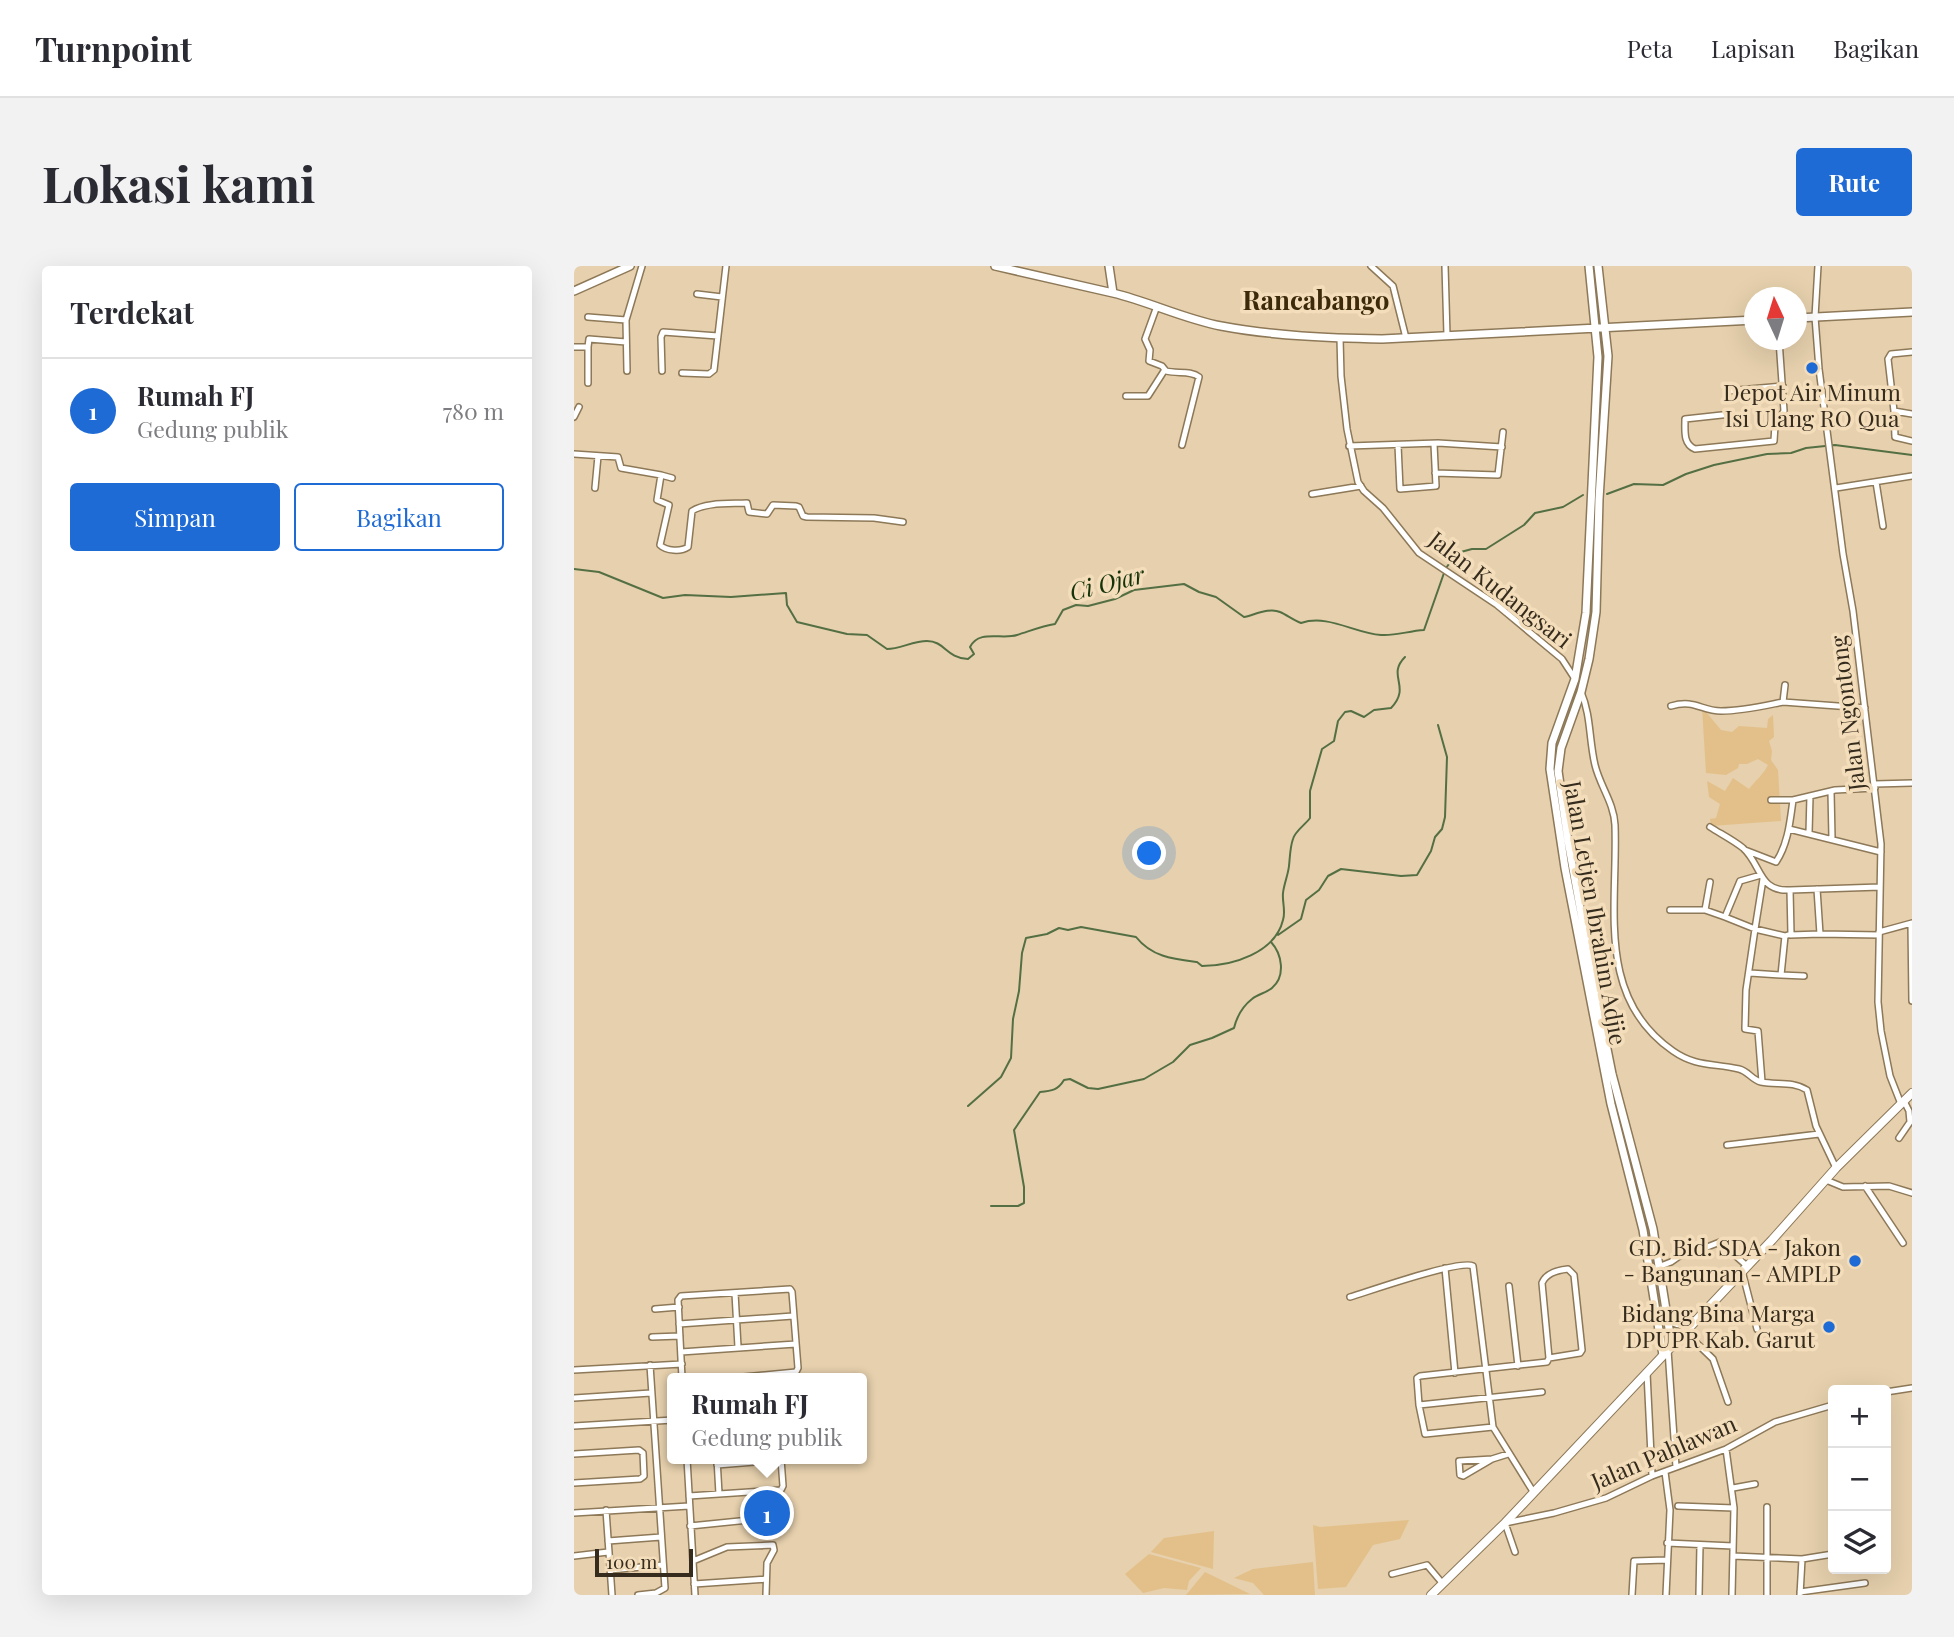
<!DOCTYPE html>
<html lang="id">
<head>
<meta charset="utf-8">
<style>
  body { margin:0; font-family:"Playfair Display",serif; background:#f2f2f3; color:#2b2b33 }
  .controls { position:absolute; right:21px; bottom:21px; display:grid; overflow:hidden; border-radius:7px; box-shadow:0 7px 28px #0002 }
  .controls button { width:63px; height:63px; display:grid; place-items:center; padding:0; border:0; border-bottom:2px solid #e1e1e2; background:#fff; color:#2b2b33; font:35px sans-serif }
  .compass { position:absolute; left:1170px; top:21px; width:63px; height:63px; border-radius:50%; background:#fff; box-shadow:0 7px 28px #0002; rotate:356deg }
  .scale { position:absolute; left:21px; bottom:18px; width:98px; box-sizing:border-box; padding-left:7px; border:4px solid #352c1e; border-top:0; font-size:19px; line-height:24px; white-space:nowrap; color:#352c1e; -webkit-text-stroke:5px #f4ddba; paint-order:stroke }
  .you { position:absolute; left:576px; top:588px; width:24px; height:24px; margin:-18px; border:5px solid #fff; border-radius:50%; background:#1a73e8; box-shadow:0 0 0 10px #1a73e833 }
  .badge { display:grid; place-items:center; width:46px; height:46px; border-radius:50%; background:#1f6bd6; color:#fff; font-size:23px; font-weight:700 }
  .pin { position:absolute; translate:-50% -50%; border:4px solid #fff; box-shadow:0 2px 7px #0006 }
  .popup { position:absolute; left:93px; top:1107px; width:200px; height:91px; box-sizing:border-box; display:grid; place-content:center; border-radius:7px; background:#fff; filter:drop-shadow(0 2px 5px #0005); font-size:23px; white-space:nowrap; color:#7c7c81 }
  .popup b { font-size:26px; color:#2b2b33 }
  .popup::after { content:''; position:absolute; left:50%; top:100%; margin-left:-14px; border:14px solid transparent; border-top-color:#fff }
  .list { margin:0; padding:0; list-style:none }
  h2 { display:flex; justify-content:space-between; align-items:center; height:91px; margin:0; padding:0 28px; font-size:30px }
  h2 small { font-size:23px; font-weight:400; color:#7c7c81 }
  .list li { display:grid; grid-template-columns:46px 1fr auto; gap:21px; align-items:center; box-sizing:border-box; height:105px; padding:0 28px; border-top:2px solid #e1e1e2 }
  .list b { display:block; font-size:26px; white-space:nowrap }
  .list p { margin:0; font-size:23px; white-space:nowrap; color:#7c7c81 }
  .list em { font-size:23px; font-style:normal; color:#7c7c81 }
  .actions { display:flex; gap:14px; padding:21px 28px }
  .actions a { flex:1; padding:16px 0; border:2px solid #1f6bd6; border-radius:7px; text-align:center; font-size:24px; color:#1f6bd6 }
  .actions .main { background:#1f6bd6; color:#fff }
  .icon { flex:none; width:38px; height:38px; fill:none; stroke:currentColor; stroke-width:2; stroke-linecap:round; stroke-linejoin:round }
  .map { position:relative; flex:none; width:1338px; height:1329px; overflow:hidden; border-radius:7px }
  header { display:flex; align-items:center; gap:42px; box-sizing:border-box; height:98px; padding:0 35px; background:#fff; border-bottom:2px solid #e1e1e2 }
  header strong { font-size:33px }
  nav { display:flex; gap:38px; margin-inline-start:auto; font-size:24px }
  .intro { display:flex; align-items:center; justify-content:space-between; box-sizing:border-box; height:168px; padding:0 42px }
  h1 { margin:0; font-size:49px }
  .button { padding:18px 32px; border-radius:7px; background:#1f6bd6; color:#fff; font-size:24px; font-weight:700 }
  main { display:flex; gap:42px; padding:0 42px }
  aside { flex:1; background:#fff; border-radius:7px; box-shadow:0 7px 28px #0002 }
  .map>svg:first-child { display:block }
</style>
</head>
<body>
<header>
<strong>Turnpoint</strong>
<nav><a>Peta</a><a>Lapisan</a><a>Bagikan</a></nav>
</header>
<div class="intro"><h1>Lokasi kami</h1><a class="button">Rute</a></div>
<main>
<aside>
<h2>Terdekat<small></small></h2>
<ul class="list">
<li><span class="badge">1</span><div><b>Rumah FJ</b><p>Gedung publik</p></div><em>780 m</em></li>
</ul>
<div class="actions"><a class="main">Simpan</a><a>Bagikan</a></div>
</aside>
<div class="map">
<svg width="1338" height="1329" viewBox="0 0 1338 1329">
  <rect width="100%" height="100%" fill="#e6d0ad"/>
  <!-- green -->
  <path fill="#e3c089" d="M1128 441 1147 464 1158 466 1165 460 1193 462 1194 453 1199 449 1200 471 1195 475 1198 485 1197 494 1204 504 1207 555 1137 560 1136 553 1142 552 1146 538 1135 531 1133 515 1151 525 1159 512 1175 523C1182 514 1189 509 1194 499L1184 493 1173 498H1165L1164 502 1152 509 1132 507Z
    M835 1254 826 1273 799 1279 772 1321 744 1323 739 1259 746 1261Z
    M640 1265 639 1303 577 1286 590 1272Z
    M575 1288 627 1302 615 1315 613 1324 590 1322 569 1327 551 1308Z
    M739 1296 741 1329H690L679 1317 660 1312 679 1303Z
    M631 1306 676 1328 612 1329Z"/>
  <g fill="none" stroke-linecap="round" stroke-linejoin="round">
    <!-- stream -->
    <path stroke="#546f44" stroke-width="2" d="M1033 228 1060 218 1089 219 1112 208 1140 199 1193 188 1217 187 1232 182 1261 179 1338 189
      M872 302 883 287 898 283H912L950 259 961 247 989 241 1009 229
      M0 303 25 306 89 332 111 329 157 331 212 327 213 339 223 356 273 368 293 369 313 383C326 383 339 375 353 375 371 375 372 392 394 393L400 388 396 381C405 363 428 374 443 369 456 365 468 360 481 358L489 344 502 339 514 340 541 333 560 324 610 318 625 326 642 331 670 351C680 349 696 341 706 346 713 349 719 354 727 357 754 348 780 367 807 369 822 370 834 365 850 364L870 307
      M704 669 727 653 732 634 745 624 754 610 767 603 827 610 843 609 857 585 861 571 868 563 871 551 873 491 864 459
      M394 840 427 811 437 792 439 753 445 725 448 687 452 672 473 668 485 662 494 664 507 661 562 671C578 691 599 693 623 696L628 700C658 700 701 687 709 654 712 645 708 636 709 627 710 618 714 609 715 600 716 591 716 581 719 573 721 565 731 559 736 552V525L748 483 760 475 764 455 771 446 777 445 790 451 800 444 817 442C838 420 812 410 831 391
      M417 940H444L450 937V921L440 864 466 826C478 825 484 824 490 814L496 813 514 822 524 823 570 813 599 796 616 779 638 772 660 762C663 750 669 740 678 733 684 728 692 727 698 722 712 710 708 688 697 676"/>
    <defs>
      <path id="minor" d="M797 0 819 20 832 72
        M871 0 873 69
        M1244 0 1241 51 1245 103 1269 288 1279 345 1307 578 1304 736 1307 765 1316 810 1327 838
        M123 28 148 31
        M583 40 571 73 576 84 575 95 588 100 592 105C603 108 617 104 625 111L608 179
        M14 51 52 54
        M766 72 767 110 773 163 784 216 790 225 809 242 845 287 923 339 988 393 1001 413
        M0 81H14L15 73 52 76
        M14 81V117
        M53 105 52 54 68 0
        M88 105 87 71 89 66 144 70
        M108 107 135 108 140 104 152 0
        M1153 125 1209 120
        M552 130H574L590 105
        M1320 145 1314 93 1317 88 1338 86
        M1157 148 1111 153C1111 165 1109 178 1121 183L1200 175 1201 159 1210 145 1205 74
        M1338 148 1320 145 1321 171 1338 175
        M0 151 5 141
        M824 179 826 223 862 220 860 178
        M775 180 864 177 928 181
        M0 188 44 191 47 202 87 209 83 234 95 239 86 279C92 285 107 286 114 281L118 245C132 236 156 238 173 237L175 246 193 248 199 239 222 240 225 241 229 250 233 251 300 252 329 256
        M861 207 924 209 929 166
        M87 209 98 212
        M1302 216 1309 260
        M21 222 24 190
        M1262 222 1338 210
        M738 228 787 220
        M1211 419 1209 436 1291 442
        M1007 426C1017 449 1015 474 1021 499 1026 520 1040 537 1041 559 1044 640 1021 731 1099 785 1122 801 1139 797 1165 803 1174 805 1178 814 1187 816 1203 819 1219 815 1233 824L1242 860 1262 902
        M1097 440C1121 433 1127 445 1147 445 1168 445 1189 440 1209 436
        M1301 518 1338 517
        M1257 526 1258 572
        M1197 534H1219
        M1136 561C1147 568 1159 574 1169 582 1188 599 1184 626 1216 624
        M1215 563 1307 586
        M1235 567 1236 530
        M1171 584 1202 596C1214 578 1216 556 1219 534L1261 524 1301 522
        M1096 644H1131L1151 651 1166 615 1187 609
        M1131 644 1136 616
        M1151 651 1181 663 1189 613
        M1337 658 1338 735
        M1305 666 1338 657
        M1246 668 1305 669
        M1216 669 1246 668 1243 623
        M1176 707 1207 709 1211 670
        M1207 709 1230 710
        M1188 816 1184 765 1171 763 1172 724 1181 663 1211 670 1217 668 1216 624 1306 621
        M1325 872 1336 856 1335 845 1330 835
        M1153 879 1245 868
        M1252 914 1269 921 1315 920 1338 927
        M1291 920 1329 977
        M1084 1001 1097 996 1117 982 1123 985 1146 976 1173 1000
        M871 1002 881 1107
        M1168 1005 1183 1063
        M935 1020 944 1100
        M161 1027 164 1081
        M776 1031C796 1025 886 993 899 1000L919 1161 960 1227
        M81 1043 105 1041
        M105 1058 219 1050
        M1111 1066 1139 1093 1154 1136
        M78 1071 106 1070
        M1094 1084 1102 1201
        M107 1086 222 1078
        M0 1104 108 1098
        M1073 1107 1078 1210
        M108 1112 104 1034 107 1030 216 1023 218 1026 224 1102 222 1106 159 1112
        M1312 1126 1338 1122
        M0 1132 77 1127
        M845 1139 968 1126
        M0 1160 99 1154
        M919 1161 851 1168 845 1139 843 1112 846 1110 973 1096 975 1092 968 1017C972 1007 984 1004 994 1003L1000 1009 1008 1084 1006 1087 975 1092
        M1152 1183 1160 1242 1158 1329
        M0 1188 65 1184 69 1187 70 1210 66 1213 0 1217
        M113 1193 121 1329
        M143 1193 145 1228
        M918 1193 885 1195 886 1209 889 1210 918 1193 934 1188
        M143 1199 207 1194
        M1091 1206 1096 1244 1092 1329
        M1159 1222 1181 1218
        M115 1230 207 1224 209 1220 207 1193
        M1104 1240 1160 1242
        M32 1244 38 1329
        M0 1247 115 1240
        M116 1260 194 1252 199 1244V1225
        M34 1275 87 1271
        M1093 1277 1159 1280
        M941 1286 931 1257 980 1247 1032 1232 1078 1210 1152 1183 1201 1156 1259 1139
        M0 1290 34 1286
        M1159 1290 1228 1293 1259 1288
        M119 1295 153 1281 199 1279 200 1284 193 1297 192 1329
        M36 1304 89 1299
        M818 1308 853 1299 869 1318
        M120 1318 192 1313
        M1226 1326 1291 1317
        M64 1329 82 1327 91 1322 76 1099
        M1058 1329 1060 1295 1092 1294
        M1125 1329 1126 1279
        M1193 1329V1241
        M1226 1329 1228 1293"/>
      <path id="tertiary" d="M421 0 539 27
        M535 0 539 27C576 36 610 53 647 60 700 70 755 72 808 73L1181 54
        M1015 0 1024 91 1012 347 1001 413 978 477 976 503 991 602 1037 838 1069 964 1089 1089
        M1024 0 1034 90 1025 233 1022 346 1015 393 1007 426 987 482 984 505 994 575 1018 708 1038 808 1079 963 1098 1081
        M0 25 56 0
        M1223 52 1338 46
        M1092 1051C1103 1061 1110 1059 1123 1054"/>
      <path id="secondary" d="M857 1329 931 1257 1198 974 1262 902 1338 827"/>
    </defs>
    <!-- minor casing -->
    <use href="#minor" stroke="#8d7858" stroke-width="8"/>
    <!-- tertiary casing -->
    <use href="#tertiary" stroke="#8d7858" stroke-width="10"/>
    <!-- secondary casing -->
    <use href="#secondary" stroke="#8d7858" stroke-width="10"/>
    <!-- minor -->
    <use href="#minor" stroke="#fff" stroke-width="5"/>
    <!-- tertiary -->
    <use href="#tertiary" stroke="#fff" stroke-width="7"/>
    <!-- secondary -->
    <use href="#secondary" stroke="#fff" stroke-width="8"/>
  </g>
  <!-- markers -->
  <g fill="#1f6bd6" stroke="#f4ddba" stroke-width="2.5">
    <circle cx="1238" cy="102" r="7"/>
    <circle cx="1281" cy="995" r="7"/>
    <circle cx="1255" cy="1061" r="7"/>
  </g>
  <g text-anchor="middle" stroke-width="7" stroke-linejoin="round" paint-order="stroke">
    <!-- poi labels -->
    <g font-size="23" fill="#352c1e" stroke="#f4ddba" text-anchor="end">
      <text x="1238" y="135" text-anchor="middle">Depot Air Minum<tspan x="1238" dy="26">Isi Ulang RO Qua</tspan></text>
      <text x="1267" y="990">GD. Bid. SDA - Jakon<tspan x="1267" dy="26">- Bangunan - AMPLP</tspan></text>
      <text x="1241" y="1056">Bidang Bina Marga<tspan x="1241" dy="26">DPUPR Kab. Garut</tspan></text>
    </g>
    <!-- street labels -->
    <g font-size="23" fill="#352c1e" stroke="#f4ddba">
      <text transform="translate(926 324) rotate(38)" y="8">Jalan Kudangsari</text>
      <text transform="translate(1274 447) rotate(-97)" y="8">Jalan Ngontong</text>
      <text transform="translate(1021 647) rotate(80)" y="8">Jalan Letjen Ibrahim Adjie</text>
      <text transform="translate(1090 1187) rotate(-23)" y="8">Jalan Pahlawan</text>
    </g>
    <!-- water labels -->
    <g font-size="24" font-style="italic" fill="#15330a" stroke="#f4ddba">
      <text transform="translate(533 318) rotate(-14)" y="8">Ci Ojar</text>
    </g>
    <!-- quarter labels -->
    <g font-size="26" font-weight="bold" fill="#3c2a0a" stroke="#f4ddba">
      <text x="742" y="44">Rancabango</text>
    </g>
  </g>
</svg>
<div class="controls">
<button>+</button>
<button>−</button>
<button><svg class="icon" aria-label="layers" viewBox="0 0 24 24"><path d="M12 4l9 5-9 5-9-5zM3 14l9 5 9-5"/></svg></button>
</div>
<svg class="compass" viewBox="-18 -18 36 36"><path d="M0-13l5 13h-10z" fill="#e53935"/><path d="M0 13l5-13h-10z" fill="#7c7c81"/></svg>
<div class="scale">100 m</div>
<div class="you"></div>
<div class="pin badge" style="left:193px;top:1247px">1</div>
<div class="popup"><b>Rumah FJ</b>Gedung publik</div>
</div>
</main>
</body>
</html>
